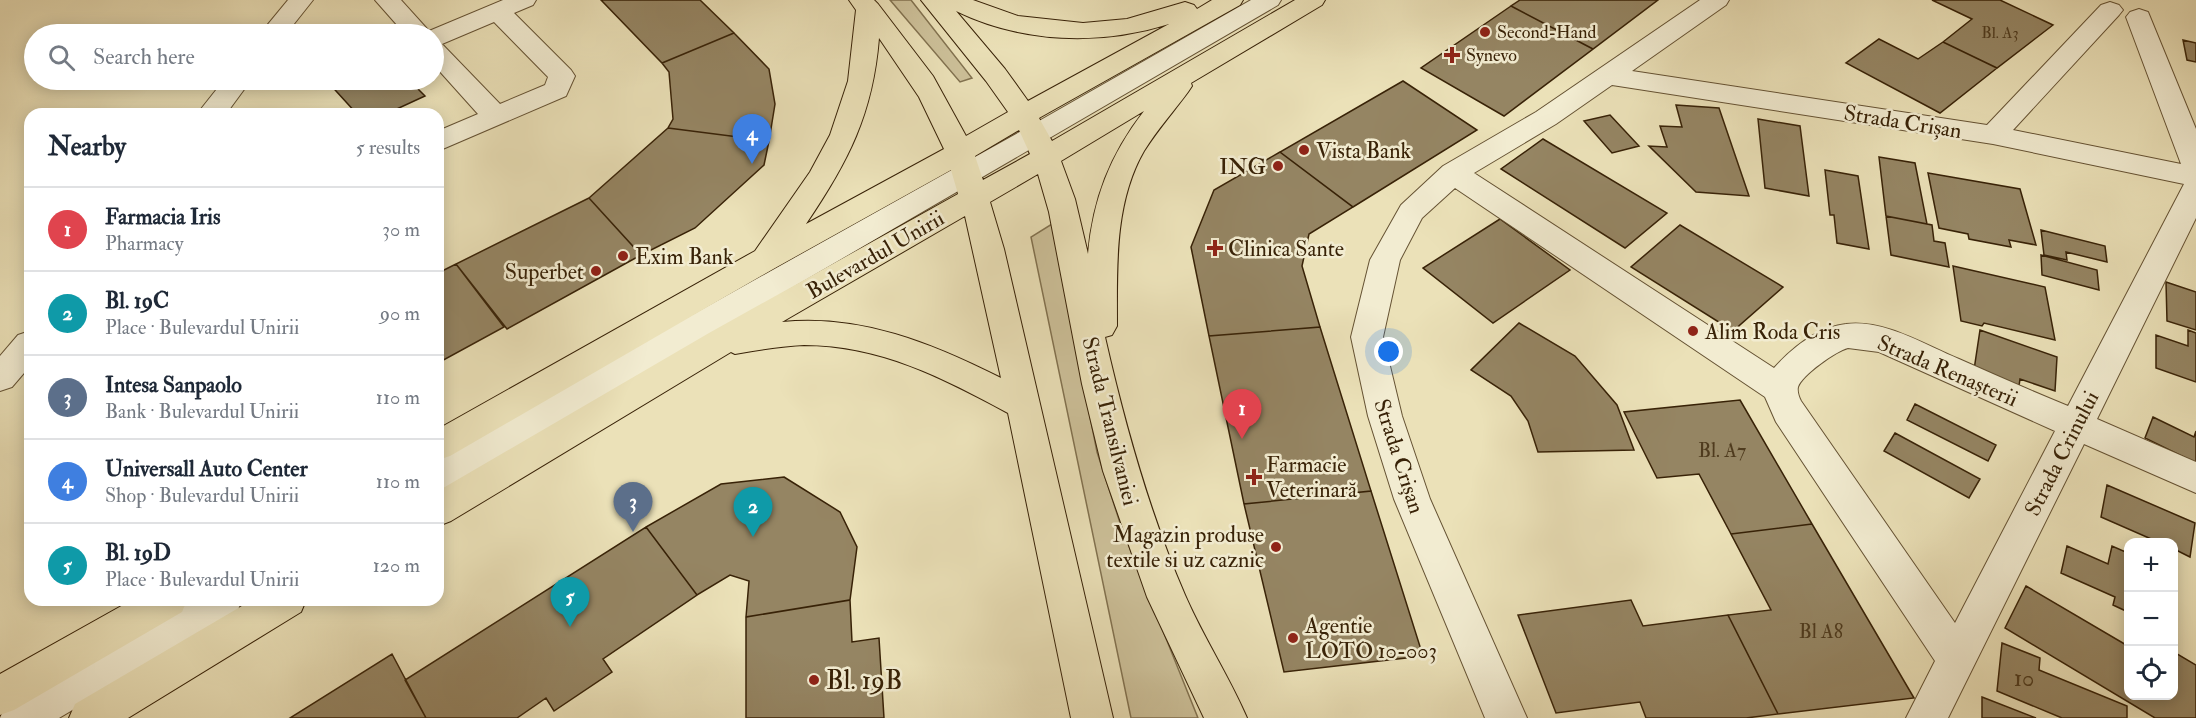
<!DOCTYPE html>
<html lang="en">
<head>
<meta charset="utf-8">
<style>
  body { margin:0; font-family:"IM FELL Double Pica",serif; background:#f2f2f3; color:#1f2937 }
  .controls { position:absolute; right:18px; bottom:18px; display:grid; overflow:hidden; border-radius:12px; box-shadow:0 3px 15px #0003 }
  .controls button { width:54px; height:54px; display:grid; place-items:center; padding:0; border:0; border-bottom:2px solid #e0e1e3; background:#fff; color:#1f2937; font:30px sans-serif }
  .you { position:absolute; left:1389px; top:352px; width:21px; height:21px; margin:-15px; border:4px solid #fff; border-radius:50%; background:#1a73e8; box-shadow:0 0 0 9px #1a73e833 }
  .badge { display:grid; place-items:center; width:39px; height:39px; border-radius:50%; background:#2563eb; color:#fff; font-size:20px; font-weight:700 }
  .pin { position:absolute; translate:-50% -50px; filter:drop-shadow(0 2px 3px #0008) }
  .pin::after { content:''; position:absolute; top:32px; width:21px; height:18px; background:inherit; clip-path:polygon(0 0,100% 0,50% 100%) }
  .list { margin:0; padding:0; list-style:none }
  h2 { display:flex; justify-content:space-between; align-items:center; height:78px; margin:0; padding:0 24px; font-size:26px }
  h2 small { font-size:20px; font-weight:400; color:#747a83 }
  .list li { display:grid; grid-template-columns:39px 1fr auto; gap:18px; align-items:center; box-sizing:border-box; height:84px; padding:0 24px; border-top:2px solid #e0e1e3 }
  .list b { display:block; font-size:22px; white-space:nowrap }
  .list p { margin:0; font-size:20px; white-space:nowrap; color:#747a83 }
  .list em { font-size:20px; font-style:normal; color:#747a83 }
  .icon { flex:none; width:33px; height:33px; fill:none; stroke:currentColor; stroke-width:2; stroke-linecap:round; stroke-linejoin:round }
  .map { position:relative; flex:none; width:2196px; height:718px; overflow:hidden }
  .search { position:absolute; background:#fff; box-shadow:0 3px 15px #0003; left:24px; top:24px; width:420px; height:66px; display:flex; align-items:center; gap:15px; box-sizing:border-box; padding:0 21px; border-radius:33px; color:#747a83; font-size:22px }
  .panel { position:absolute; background:#fff; box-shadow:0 3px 15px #0003; left:24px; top:108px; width:420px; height:498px; border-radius:18px }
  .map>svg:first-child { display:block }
</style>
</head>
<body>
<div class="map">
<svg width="2196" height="718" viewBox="0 0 2196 718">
  <rect width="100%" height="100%" fill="#ebe1b8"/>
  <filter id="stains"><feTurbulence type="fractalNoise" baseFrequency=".00333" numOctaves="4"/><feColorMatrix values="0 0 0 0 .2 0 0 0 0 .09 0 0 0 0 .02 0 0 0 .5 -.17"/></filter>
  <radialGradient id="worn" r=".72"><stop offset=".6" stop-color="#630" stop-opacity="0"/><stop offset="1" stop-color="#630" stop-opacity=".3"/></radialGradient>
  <!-- green -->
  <path fill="#cdc19a" stroke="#827250" stroke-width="1.5" d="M890 0H911L972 78 960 82Z
    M1052 224 1097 452 1122 529 1198 718H1131L1031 237Z"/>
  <!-- building -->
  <path fill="#958563" stroke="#382207" stroke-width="1.5" d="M601 0H700L734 33 662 63Z
    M1520 0H1658L1593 49 1511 6Z
    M1932 0H2000L2053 25 1997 68 1943 42 1972 19Z
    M1511 6 1593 49 1504 116 1421 68Z
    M734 33 769 69 775 104 769 141 668 128 673 119 669 72 662 63Z
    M1879 39 1918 59 1943 42 1997 68 1940 113 1846 63Z
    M2183 40 2196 43V62L2187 60Z
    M326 80H409L425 96 386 114H357Z
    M1403 81 1477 130 1353 207 1280 152Z
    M1676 105 1719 108 1749 196 1696 192 1649 146 1667 147 1660 126 1682 127Z
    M1610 115 1639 146 1612 153 1584 121Z
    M1758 119 1800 126 1809 196 1765 188Z
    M668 128 769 141 764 165 695 228 641 255 589 198Z
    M1543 139 1667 213 1625 248 1501 169Z
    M1280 152 1353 207 1309 234 1302 266 1320 327 1209 336 1191 247 1214 190Z
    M1879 157 1915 163 1927 224 1886 216Z
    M1825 170 1858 176 1869 249 1837 243 1834 215H1830Z
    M1928 173 2020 189 2036 245 2009 240 2011 247 1969 239 1968 234 1939 228Z
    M589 198 641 255 507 329 456 264Z
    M1886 216 1932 225 1934 241 1945 243 1949 267 1891 255Z
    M1500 219 1570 270 1493 323 1423 268Z
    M1680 225 1783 287 1733 331 1631 267Z
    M2041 230 2105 246 2107 262 2066 252 2067 260 2044 255Z
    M2041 255 2097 270 2099 290 2042 275Z
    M456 264 504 327 438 363V273Z
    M1953 266 2045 287 2055 340 1984 323 1982 326 1961 321Z
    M2166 282 2196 292V330L2167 321Z
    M1519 323 1575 356 1617 405 1634 450 1538 452 1528 421 1511 396 1471 370Z
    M1320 327 1371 491 1244 504 1209 336Z
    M1980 330 2057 357 2055 391 2020 379 2019 386 1974 370Z
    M2188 330 2196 333V382L2156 368V335L2188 346Z
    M1740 400 1812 524 1731 534 1699 474 1657 478 1624 412Z
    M1915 404 1996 445 1988 461 1907 420Z
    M2153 417 2194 437 2196 431V463L2145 438Z
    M1895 433 1980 479 1969 498 1884 451Z
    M784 477 840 512 857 547 850 600 746 617 749 581 730 575 697 595 646 527 721 484Z
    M2107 485 2195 523 2190 557 2174 549V542H2158L2101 517Z
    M1371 491 1423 656 1284 672 1244 504Z
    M1812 524 1914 698 1778 714 1728 615 1771 610 1731 534Z
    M646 527 697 595 603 659 612 672 554 711 546 698 517 718H426L405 680Z
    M2067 546 2108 564 2112 546 2128 553V612L2113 605 2115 597 2061 573Z
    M2026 586 2128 646V696H2174V652L2196 665V718H2155L2005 628Z
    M850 600 852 642 879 638 884 718H746V617Z
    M1631 600 1643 626 1728 615 1778 714 1746 718H1646L1640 702 1556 713 1518 615Z
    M2002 643 2040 658 2039 670 2127 706V718H2062L1997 691Z
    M392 654 426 718H290Z
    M1982 697 2036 718H1982Z"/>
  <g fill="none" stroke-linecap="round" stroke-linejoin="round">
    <defs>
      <path id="minor" d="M288 0H313L286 34H260Z
        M375 0H401L429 31 503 0H536L533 5 514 13 571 70 575 76 566 96 438 151V131L478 114 434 65V34H405ZM494 22 548 77 545 85 500 104 442 44Z
        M1251 0H1281L1278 5 451 486 438 490V457L1025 129Z
        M1700 0H1729L1726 5 1632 71 1987 125 2101 5 2110 2 2119 5 2123 10 2119 15 2013 130 2181 164 2126 17 2130 12 2139 9 2148 12 2196 129V218L2097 419 2196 462V493L2084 444 1948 718H1906L1935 661 1776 422 1765 397 1455 188 1422 218 1400 260 1383 337 1402 416 1430 499 1527 718H1485L1394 499 1368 416 1351 337 1370 260 1401 205 1443 166 1536 112ZM1612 85 1993 144 2184 184 2068 406C2031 391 1995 375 1959 359 1925 345 1884 319 1846 324 1818 327 1793 347 1774 368L1474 173 1556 124ZM1848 348 1879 352 2055 431 1955 623 1801 401C1799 397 1797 391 1798 387 1802 375 1836 351 1848 348Z
        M224 80H251L226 114H197Z
        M30 331V366L12 387 0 391V356L18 335Z
        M188 600H242L237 612 59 718H0L6 704Z"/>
      <path id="major" d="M849 0H874L878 4 933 76 966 136 1008 112 986 81 921 0H973L1018 16 1083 23 1127 19 1185 2 1194 5 1197 9 1212 0H1243L1240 5 1039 118 1052 141 1295 0H1325L1322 5 1191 83 1192 86 1188 92C1174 111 1157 130 1144 151 1114 203 1117 268 1117 326L1112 335 1105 337C1125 425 1149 512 1185 595 1203 637 1229 676 1247 718H1204L1147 597 1103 471 1082 384 1049 212 1038 174 990 202 1004 249 1113 718H1071L1008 413C943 378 880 345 804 345 781 346 758 350 735 354L731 352 451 521 438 526V491L709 333 958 194 951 170 775 268 450 456 438 460V429L755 251 810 172 830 135 848 81 856 10ZM956 11C1022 43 1099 46 1169 24L1028 101 1005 69ZM879 38 919 97 944 149 806 224C848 162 873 114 879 38ZM1144 111C1110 155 1093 199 1088 254L1075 199 1061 161ZM1019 130 1030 154 983 180 975 156ZM965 216 1001 378C932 343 860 314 782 322Z
        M132 600H187L182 612 14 710 0 715V674Z
        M252 600H306L301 612 128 718H69L75 704Z"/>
    </defs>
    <!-- minor casing -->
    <use href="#minor" stroke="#655233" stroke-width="2"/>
    <!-- major casing -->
    <use href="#major" stroke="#382207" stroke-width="2"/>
    <!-- minor -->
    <use href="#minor" fill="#f2ecd1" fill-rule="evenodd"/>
    <!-- major -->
    <use href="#major" fill="#ebe1b8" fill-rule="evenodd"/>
  </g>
  <!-- markers -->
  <g fill="#8f2418" stroke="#f2ecd1" stroke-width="2">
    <circle cx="1485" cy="32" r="6"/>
    <path d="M1449 46h6v6h6v6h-6v6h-6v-6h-6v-6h6z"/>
    <circle cx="1304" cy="150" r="6"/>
    <circle cx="1278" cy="166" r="6"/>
    <path d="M1212 239h6v6h6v6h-6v6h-6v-6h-6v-6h6z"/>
    <circle cx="623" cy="256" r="6"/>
    <circle cx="596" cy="271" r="6"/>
    <circle cx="1693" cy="331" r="6"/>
    <path d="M1251 468h6v6h6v6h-6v6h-6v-6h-6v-6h6z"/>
    <circle cx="1276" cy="547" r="6"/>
    <circle cx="1293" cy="638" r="6"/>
    <circle cx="814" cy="680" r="6"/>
  </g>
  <g text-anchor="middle" stroke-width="5" stroke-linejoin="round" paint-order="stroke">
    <!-- far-number labels -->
    <g font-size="16" fill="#4f3b1e">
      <text x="2000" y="38">Bl. A3</text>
    </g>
    <!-- far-poi labels -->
    <g font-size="18" fill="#382207" stroke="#f2ecd1" text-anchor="start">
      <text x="1497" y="38">Second-Hand</text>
      <text x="1466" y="61">Synevo</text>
    </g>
    <!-- number labels -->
    <g font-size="20" fill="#4f3b1e">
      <text x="1722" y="457">Bl. A7</text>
      <text x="1821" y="638">Bl A8</text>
    </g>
    <!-- street labels -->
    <g font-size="22" fill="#382207" stroke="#f2ecd1">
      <text transform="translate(1903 121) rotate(9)" y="8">Strada Crișan</text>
      <text transform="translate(875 254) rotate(-30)" y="8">Bulevardul Unirii</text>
      <text transform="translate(1948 370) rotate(23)" y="8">Strada Renașterii</text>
      <text transform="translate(1111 421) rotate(76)" y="8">Strada Transilvaniei</text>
      <text transform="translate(2061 453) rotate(-63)" y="8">Strada Crinului</text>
      <text transform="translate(1400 456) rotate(72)" y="8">Strada Crișan</text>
    </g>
    <!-- poi labels -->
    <g font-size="22" fill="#382207" stroke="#f2ecd1" text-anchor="start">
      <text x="1316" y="158">Vista Bank</text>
      <text x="1266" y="174" text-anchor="end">ING</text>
      <text x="1228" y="256">Clinica Sante</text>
      <text x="635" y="264">Exim Bank</text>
      <text x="584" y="279" text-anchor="end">Superbet</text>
      <text x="1705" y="339">Alim Roda Cris</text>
      <text x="1266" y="472">Farmacie<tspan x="1266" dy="25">Veterinară</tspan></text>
      <text x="1264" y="542" text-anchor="end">Magazin produse<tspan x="1264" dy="25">textile si uz caznic</tspan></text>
      <text x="1305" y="633">Agentie<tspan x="1305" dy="25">LOTO 10-003</tspan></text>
    </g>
    <!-- near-number labels -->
    <g font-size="24" fill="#4f3b1e">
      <text x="2024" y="686">10</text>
    </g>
    <!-- near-poi labels -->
    <g font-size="27" fill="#382207" stroke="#f2ecd1" text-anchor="start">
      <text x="826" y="689">Bl. 19B</text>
    </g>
  </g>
  <rect width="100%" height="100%" filter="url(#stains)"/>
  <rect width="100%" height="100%" fill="url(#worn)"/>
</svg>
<div class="controls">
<button>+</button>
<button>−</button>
<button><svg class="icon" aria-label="locate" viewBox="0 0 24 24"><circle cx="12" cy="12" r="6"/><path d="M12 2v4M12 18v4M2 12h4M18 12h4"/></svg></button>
</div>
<div class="you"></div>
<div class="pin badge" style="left:1242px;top:439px;background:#e0444e">1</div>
<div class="pin badge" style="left:753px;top:537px;background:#0f9aa8">2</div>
<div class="pin badge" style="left:633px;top:532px;background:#5c6f8a">3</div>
<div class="pin badge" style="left:752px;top:164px;background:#3f7fe0">4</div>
<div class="pin badge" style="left:570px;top:627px;background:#0f9aa8">5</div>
<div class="search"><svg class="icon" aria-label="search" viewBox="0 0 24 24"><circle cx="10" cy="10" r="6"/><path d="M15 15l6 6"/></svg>Search here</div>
<section class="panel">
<h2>Nearby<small>5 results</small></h2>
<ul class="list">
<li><span class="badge" style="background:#e0444e">1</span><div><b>Farmacia Iris</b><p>Pharmacy</p></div><em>30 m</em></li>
<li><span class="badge" style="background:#0f9aa8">2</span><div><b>Bl. 19C</b><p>Place · Bulevardul Unirii</p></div><em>90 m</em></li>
<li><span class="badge" style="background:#5c6f8a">3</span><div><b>Intesa Sanpaolo</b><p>Bank · Bulevardul Unirii</p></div><em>110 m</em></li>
<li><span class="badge" style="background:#3f7fe0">4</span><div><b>Universall Auto Center</b><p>Shop · Bulevardul Unirii</p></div><em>110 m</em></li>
<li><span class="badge" style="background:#0f9aa8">5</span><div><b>Bl. 19D</b><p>Place · Bulevardul Unirii</p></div><em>120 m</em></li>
</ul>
</section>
</div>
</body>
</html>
